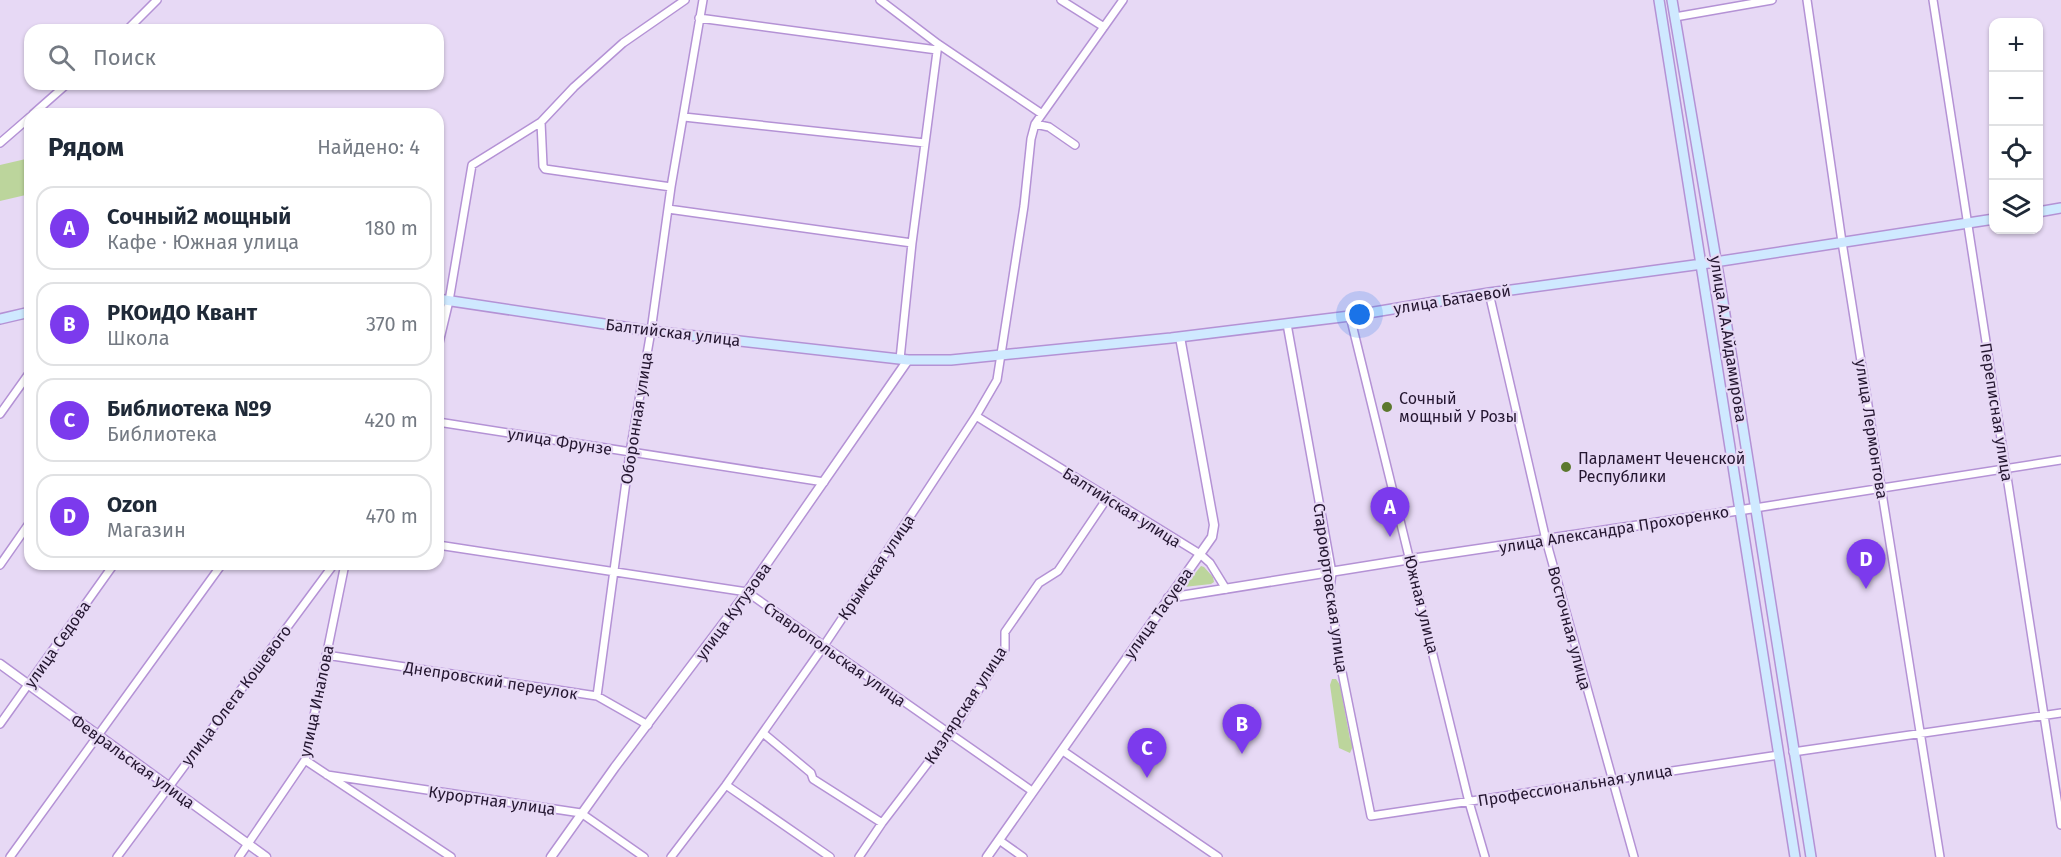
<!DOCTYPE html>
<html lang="ru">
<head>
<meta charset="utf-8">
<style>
  body { margin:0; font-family:"Fira Sans",sans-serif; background:#f2f2f3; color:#1f2937 }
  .controls { position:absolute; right:18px; top:18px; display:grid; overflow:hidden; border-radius:12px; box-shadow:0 2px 4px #0004 }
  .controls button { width:54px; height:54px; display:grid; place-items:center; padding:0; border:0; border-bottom:2px solid #e0e1e3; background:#fff; color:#1f2937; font:30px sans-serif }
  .you { position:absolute; left:1360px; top:315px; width:21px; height:21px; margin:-15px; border:4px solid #fff; border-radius:50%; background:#1a73e8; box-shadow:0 0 0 9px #1a73e833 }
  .badge { display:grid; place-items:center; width:39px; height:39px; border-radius:50%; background:#7c3aed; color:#fff; font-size:20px; font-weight:700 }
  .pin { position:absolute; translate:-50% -50px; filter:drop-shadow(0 2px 3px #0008) }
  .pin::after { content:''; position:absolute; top:32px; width:21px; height:18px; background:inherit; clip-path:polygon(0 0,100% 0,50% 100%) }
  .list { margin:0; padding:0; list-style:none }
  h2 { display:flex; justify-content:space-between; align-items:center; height:78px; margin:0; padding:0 24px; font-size:26px }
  h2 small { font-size:20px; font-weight:400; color:#747a83 }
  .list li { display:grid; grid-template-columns:39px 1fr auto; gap:18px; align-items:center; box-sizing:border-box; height:84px; margin:0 12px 12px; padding:0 12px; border:2px solid #e0e1e3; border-radius:18px }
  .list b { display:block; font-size:22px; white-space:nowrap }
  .list p { margin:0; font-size:20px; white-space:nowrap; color:#747a83 }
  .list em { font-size:20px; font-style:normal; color:#747a83 }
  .icon { flex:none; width:33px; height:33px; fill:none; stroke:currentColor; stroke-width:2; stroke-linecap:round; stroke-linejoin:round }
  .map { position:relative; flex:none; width:2061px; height:857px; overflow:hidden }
  .search { position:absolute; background:#fff; box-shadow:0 2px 4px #0004; left:24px; top:24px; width:420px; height:66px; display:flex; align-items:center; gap:15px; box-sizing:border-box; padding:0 21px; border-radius:18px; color:#747a83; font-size:22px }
  .panel { position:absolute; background:#fff; box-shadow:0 2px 4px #0004; left:24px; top:108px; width:420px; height:462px; border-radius:18px }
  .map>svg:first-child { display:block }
</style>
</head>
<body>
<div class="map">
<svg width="2061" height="857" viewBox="0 0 2061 857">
  <rect width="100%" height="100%" fill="#e7d9f5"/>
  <!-- green -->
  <path fill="#bcd59c" d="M30 158V194L0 201V165Z
    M1201 566 1204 567 1213 577 1214 582 1211 584 1184 587Z
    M1332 679H1336L1340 685 1350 739 1354 744 1350 753 1339 748 1330 685Z"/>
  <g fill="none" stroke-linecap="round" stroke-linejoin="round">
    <defs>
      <path id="minor" d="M880 0 938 44 1042 114
        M1061 0 1104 27
        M1807 0 1842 242 1940 857
        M1933 0 2061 825
        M1675 17 1772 0
        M699 18 937 50
        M127 30 157 0
        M33 114 67 84
        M684 117 925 143
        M541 122 543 166 545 169 671 187
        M1035 124 1049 127 1075 145
        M0 143 30 117
        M668 209 912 243
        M1489 293 1546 540 1634 857
        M1350 316 1469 802 1485 857
        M1287 324 1332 573 1330 589 1340 662 1371 816 1779 755
        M438 347 449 301 472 165 541 122 574 87 623 43 685 0
        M900 359 912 243 938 44
        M0 414 30 372
        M976 416 1200 554 1210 563 1226 589
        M438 422 824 482
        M1755 508 2061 460
        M438 545 747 592 1032 791
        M0 565 30 522
        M326 655 597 696 648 725
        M597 696 630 452 651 331 671 187 703 0
        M0 724 114 564
        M763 733 811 773 813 779 882 823
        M1063 751 1218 857
        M1793 752 2061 713
        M305 760 451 857
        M327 775 581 813 644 857
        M726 785 830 857
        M999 840 1023 857
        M10 857 222 564
        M117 857 334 564
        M239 857 305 760 345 564
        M671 857 726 785 821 650 917 506 976 416 997 380 1024 206 1031 139 1035 124 1123 0
        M859 857 882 823 950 734 1005 649V632L1039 583 1058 571 1108 497"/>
      <path id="tertiary" d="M1168 598 1411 559 1755 508
        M0 664 266 857
        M551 857 615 767 747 592 908 360
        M987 857 1212 537 1214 525 1180 337"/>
      <path id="secondary" d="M1659 0 1795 857
        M1672 0 1720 283 1811 857
        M2038 212 2061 208
        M438 299 651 331 908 360H951L1171 338 1350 316 1489 293 1702 264 1994 219
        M0 319 30 312"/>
    </defs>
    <!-- minor casing -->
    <use href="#minor" stroke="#b492d5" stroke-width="10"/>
    <!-- tertiary casing -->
    <use href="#tertiary" stroke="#b492d5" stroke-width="11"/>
    <!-- secondary casing -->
    <use href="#secondary" stroke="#b492d5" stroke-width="12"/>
    <!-- minor -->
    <use href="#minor" stroke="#fff" stroke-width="7"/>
    <!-- tertiary -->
    <use href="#tertiary" stroke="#fff" stroke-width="8"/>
    <!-- secondary -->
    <use href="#secondary" stroke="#cfe9ff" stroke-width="9"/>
  </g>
  <!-- markers -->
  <g fill="#5c782d" stroke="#e7d9f5" stroke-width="2">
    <circle cx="1387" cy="407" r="6"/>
    <circle cx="1566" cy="467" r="6"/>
  </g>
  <g text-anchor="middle" stroke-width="4.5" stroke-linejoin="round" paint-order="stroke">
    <!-- street labels -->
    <g font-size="16" fill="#241630" stroke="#e7d9f5">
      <text transform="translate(1452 299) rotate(-9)" y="6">улица Батаевой</text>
      <text transform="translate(673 332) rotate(7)" y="6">Балтийская улица</text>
      <text transform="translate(1729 339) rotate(81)" y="6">улица А.А.Айдамирова</text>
      <text transform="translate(1997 412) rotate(81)" y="6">Переписная улица</text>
      <text transform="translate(636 418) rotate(-81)" y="6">Оборонная улица</text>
      <text transform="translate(1872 429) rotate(81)" y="6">улица Лермонтова</text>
      <text transform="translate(560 441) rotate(9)" y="6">улица Фрунзе</text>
      <text transform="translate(1122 507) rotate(32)" y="6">Балтийская улица</text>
      <text transform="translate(1614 529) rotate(-9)" y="6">улица Александра Прохоренко</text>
      <text transform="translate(876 567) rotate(-56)" y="6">Крымская улица</text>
      <text transform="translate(1331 588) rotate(82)" y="6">Староюртовская улица</text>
      <text transform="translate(1422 604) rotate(76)" y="6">Южная улица</text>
      <text transform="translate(733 611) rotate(-54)" y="6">улица Кутузова</text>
      <text transform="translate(1158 613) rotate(-55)" y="6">улица Тасуева</text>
      <text transform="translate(1570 628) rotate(75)" y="6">Восточная улица</text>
      <text transform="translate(57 644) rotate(-55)" y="6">улица Седова</text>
      <text transform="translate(835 654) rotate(35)" y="6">Ставропольская улица</text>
      <text transform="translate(491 680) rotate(9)" y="6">Днепровский переулок</text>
      <text transform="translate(236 695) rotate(-53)" y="6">улица Олега Кошевого</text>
      <text transform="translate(316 701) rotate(-78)" y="6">улица Иналова</text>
      <text transform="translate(965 705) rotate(-57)" y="6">Кизлярская улица</text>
      <text transform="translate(133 761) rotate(36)" y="6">Февральская улица</text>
      <text transform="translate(1575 785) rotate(-9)" y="6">Профессиональная улица</text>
      <text transform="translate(492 800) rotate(8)" y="6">Курортная улица</text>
    </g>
    <!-- poi labels -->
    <g font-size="16" fill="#241630" stroke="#e7d9f5" text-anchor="start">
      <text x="1399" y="404">Сочный<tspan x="1399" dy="18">мощный У Розы</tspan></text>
      <text x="1578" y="464">Парламент Чеченской<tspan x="1578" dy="18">Республики</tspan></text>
    </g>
  </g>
</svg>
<div class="controls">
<button>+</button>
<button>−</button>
<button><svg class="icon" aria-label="locate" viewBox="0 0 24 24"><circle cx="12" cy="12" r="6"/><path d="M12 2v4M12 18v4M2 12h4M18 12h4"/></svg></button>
<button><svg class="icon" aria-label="layers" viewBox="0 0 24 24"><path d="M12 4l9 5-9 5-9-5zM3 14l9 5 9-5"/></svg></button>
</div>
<div class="you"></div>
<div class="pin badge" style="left:1390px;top:537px">A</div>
<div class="pin badge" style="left:1242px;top:754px">B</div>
<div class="pin badge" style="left:1147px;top:778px">C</div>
<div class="pin badge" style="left:1866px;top:589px">D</div>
<div class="search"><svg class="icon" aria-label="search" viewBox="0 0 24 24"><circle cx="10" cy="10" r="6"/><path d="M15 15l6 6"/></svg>Поиск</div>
<section class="panel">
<h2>Рядом<small>Найдено: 4</small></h2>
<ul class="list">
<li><span class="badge">A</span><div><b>Сочный2 мощный</b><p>Кафе · Южная улица</p></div><em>180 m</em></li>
<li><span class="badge">B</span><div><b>РКОиДО Квант</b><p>Школа</p></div><em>370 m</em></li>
<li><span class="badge">C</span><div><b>Библиотека №9</b><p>Библиотека</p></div><em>420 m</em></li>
<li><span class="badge">D</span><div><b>Ozon</b><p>Магазин</p></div><em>470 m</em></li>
</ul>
</section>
</div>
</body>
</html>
